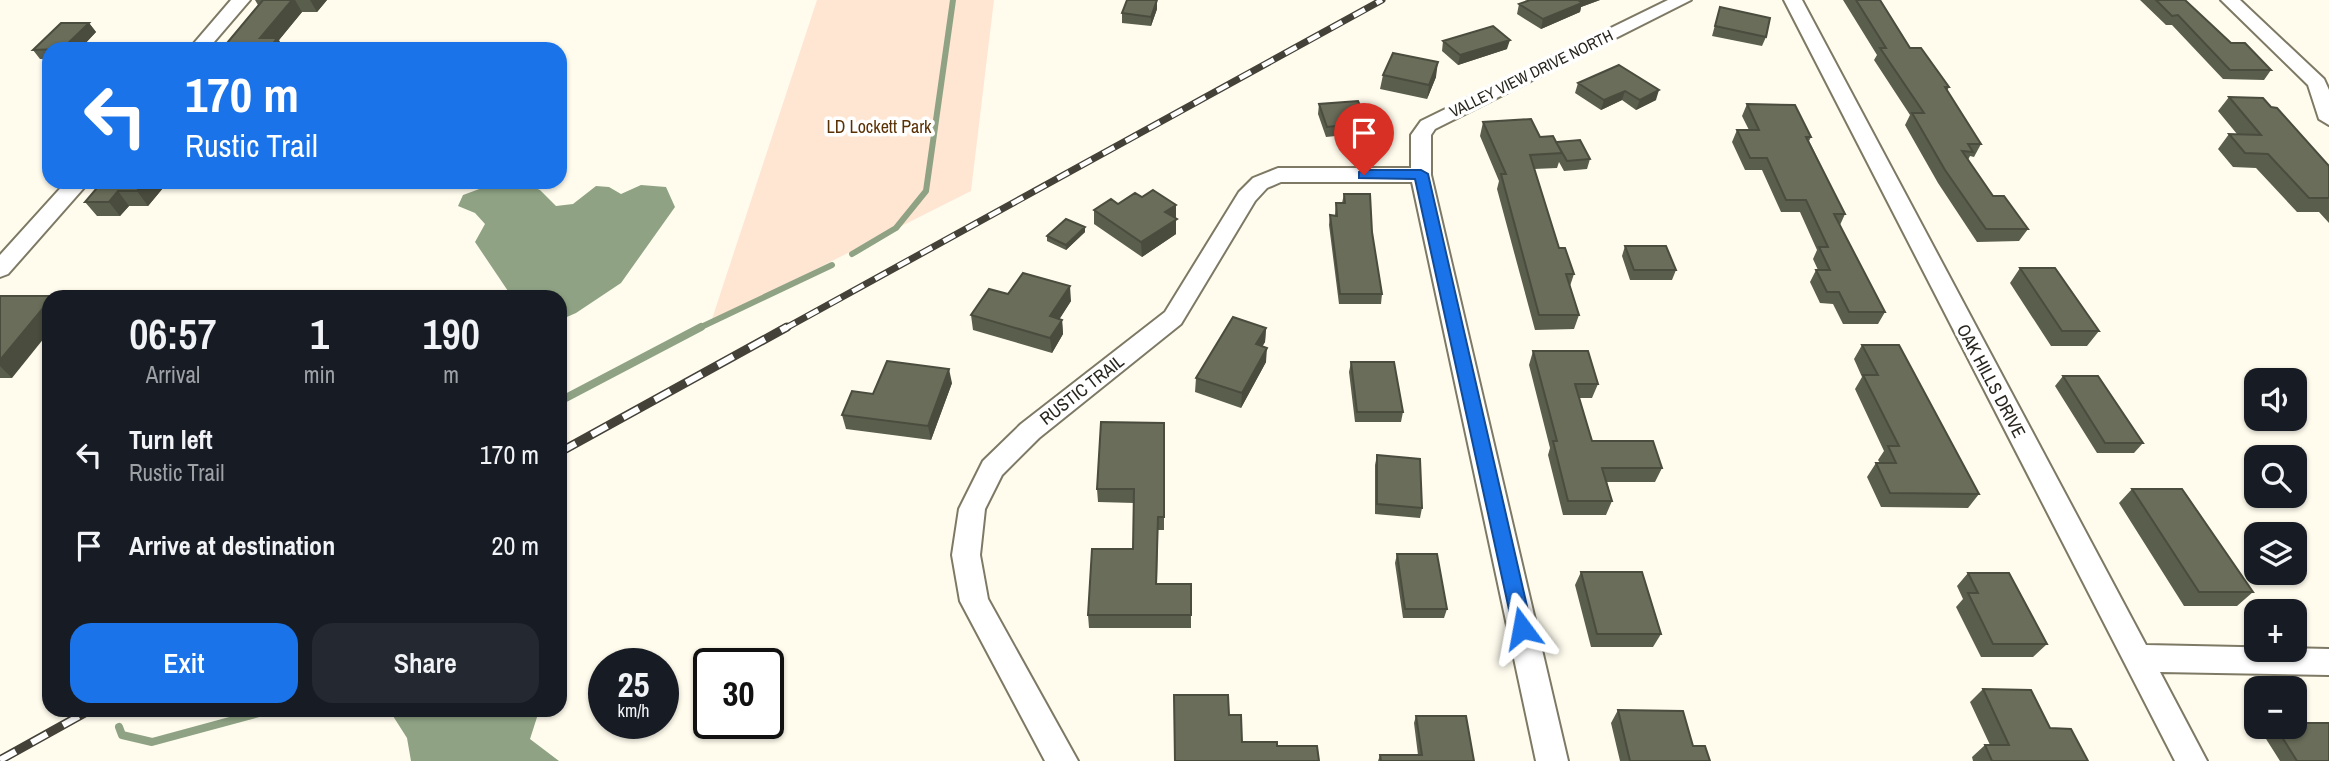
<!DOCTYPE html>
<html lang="en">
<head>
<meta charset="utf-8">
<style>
	:root { --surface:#171b24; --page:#242831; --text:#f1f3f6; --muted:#9ea1a6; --accent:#1a73e8 }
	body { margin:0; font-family:"Archivo Narrow",sans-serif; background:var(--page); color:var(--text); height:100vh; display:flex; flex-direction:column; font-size:26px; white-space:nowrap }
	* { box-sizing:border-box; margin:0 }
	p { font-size:23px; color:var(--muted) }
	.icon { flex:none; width:38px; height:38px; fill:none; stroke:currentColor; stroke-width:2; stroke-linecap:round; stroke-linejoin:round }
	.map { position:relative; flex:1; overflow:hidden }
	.panel { position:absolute; left:42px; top:290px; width:525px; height:427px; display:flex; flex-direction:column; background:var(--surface); border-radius:21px; box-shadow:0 2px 5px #0004 }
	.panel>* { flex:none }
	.banner { position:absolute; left:42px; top:42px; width:525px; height:147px; border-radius:21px; box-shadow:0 2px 5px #0004; background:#1a73e8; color:#fff; overflow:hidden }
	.tools { position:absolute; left:2244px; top:368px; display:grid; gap:14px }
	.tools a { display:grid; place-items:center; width:63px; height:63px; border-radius:14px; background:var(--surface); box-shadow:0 2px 5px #0004; font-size:35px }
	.speed { position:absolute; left:588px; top:648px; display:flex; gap:14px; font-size:35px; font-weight:700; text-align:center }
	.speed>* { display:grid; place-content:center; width:91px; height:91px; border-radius:50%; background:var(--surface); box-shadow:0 2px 5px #0004; line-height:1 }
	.speed small { font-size:18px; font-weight:400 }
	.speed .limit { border:4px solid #111; border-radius:10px; background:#fff; color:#111 }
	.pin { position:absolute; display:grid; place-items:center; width:60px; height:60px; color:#fff; margin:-72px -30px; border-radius:50% 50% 50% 0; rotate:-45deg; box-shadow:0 0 7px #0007 }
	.pin .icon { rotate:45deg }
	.me { position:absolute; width:77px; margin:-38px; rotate:347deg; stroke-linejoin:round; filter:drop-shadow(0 0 5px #0008) }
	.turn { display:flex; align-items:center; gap:24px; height:147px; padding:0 28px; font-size:32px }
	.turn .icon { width:91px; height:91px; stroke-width:2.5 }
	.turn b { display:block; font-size:49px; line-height:60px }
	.eta { display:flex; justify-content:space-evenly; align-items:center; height:119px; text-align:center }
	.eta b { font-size:42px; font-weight:600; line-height:49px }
	.button { display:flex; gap:14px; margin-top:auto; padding:14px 28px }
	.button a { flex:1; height:80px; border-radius:21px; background:var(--accent); color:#fff; font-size:28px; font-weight:600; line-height:80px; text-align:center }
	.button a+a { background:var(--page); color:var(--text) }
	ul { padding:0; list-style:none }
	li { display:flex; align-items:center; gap:21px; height:91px; padding:0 28px }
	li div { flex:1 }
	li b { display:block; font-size:26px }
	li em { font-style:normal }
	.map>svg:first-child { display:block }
	.green { fill:#ffe6d3 }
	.water { fill:#8fa384 }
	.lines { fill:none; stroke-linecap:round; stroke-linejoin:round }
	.stream-far1 { stroke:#8fa384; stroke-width:6 }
	.stream { stroke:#8fa384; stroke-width:8 }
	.minor-casing { stroke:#7d7965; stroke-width:4 }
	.minor { fill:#fff; fill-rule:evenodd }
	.rail-far1-casing { stroke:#434138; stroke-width:7 }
	.rail-casing { stroke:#434138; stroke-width:9 }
	.rail-far1 { stroke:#fff; stroke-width:4.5; stroke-dasharray:13; stroke-linecap:butt }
	.rail { stroke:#fff; stroke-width:6; stroke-dasharray:18; stroke-linecap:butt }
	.wall { fill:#5a5e4d }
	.shaded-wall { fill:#4a4c3e }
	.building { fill:#696d59; stroke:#4a4c3e; stroke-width:2 }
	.route { fill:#1a73e8; stroke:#114b97; stroke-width:2 }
	.labels { text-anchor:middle; stroke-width:7; stroke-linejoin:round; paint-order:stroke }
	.far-street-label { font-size:16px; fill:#28261e; stroke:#fff }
	.park-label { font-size:18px; fill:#5a3104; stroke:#fff }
	.street-label { font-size:18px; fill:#28261e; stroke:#fff }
</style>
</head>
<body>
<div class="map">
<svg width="2329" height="761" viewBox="0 0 2329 761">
	<rect width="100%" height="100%" fill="#fffcee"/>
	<path class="green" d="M817 0H994L971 191 711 322Z"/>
	<path class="water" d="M523 183 540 190 556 206 573 204 596 186 609 187 621 194 641 185 666 187 675 207 621 283 576 313 560 320V298L512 297 475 242 485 224 475 213 458 206 463 195 482 188Z
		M374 711H539L530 739 559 761H411L407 738 393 716Z"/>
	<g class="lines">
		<path class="stream-far1" d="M852 254 896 228 926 191 953 0
			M697 329 832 265"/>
		<path class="stream" d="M560 401 701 327
			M119 727 122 735 152 742 270 710"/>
		<defs>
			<path id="minor" d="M231 0H250L208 49H189Z
				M1668 0H1691L1435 129 1431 135V175L1568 761H1536L1412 182H1281L1267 188 1255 201 1181 324 1039 438 1002 475 985 509 980 555 988 599 1078 761H1045L960 601 952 555 959 509 983 461 1021 424 1165 312 1239 192 1253 178 1278 168H1411V135L1421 121Z
				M1784 0H1802L2146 645 2329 649V675L2160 672 2207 761H2175Z
				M2221 0H2240L2324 79 2329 90V125L2319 119 2308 85Z
				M66 182H89L8 274 0 277V255Z"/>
		</defs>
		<use href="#minor" class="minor-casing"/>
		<use href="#minor" class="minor"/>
		<defs>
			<path id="rail-far1" d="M784 329 1382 0"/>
			<path id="rail" d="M560 452 787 327
				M0 760 90 710"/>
		</defs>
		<use href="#rail-far1" class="rail-far1-casing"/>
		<use href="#rail" class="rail-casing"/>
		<use href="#rail-far1" class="rail-far1"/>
		<use href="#rail" class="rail"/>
	</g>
	<path class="wall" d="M255 0H327L317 12H302L279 40 222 49 258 5Z
		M1530 0H1600L1581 7 1580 12 1541 29 1517 14 1519 4Z
		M1843 0H1880L1910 48 1949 87 1947 91 1981 144 1974 157 1970 156 1968 160 1993 196 2028 229 2019 241 1977 242 1938 183 1905 125 1910 115 1874 60 1877 55Z
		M2140 0H2185L2231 43 2271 70 2264 80 2223 79 2172 25H2166Z
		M1720 7 1766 37 1762 46 1712 36Z
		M1157 9 1151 26 1122 23V13Z
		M89 23 96 32 80 49H49V59H40L33 50Z
		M1443 41 1507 49 1458 65 1442 51Z
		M1619 65 1656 100 1636 110 1622 100 1601 110 1575 93 1578 83Z
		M1383 75 1436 77 1427 99 1380 89Z
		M2229 97 2271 107 2329 166V223L2319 212H2297L2256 168 2233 167 2218 149 2229 134H2237L2218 111Z
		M1319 104 1367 123 1366 133 1326 137 1318 114Z
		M1747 104 1811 137 1809 141 1845 214 1840 225 1885 312 1878 324H1843L1833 304 1820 303 1810 282 1816 270H1818L1813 259 1817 250 1800 212H1781L1762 170H1745L1732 142 1737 130H1749L1742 116Z
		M1483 122 1556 142 1590 159 1587 169 1564 171 1559 162 1557 168 1534 169 1559 248 1574 274 1570 286 1579 315 1574 329 1535 330 1497 189 1499 181 1480 136Z
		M102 182H168L148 206H129L120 216H97L85 202Z
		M1344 194 1372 232 1382 294 1381 304H1339L1329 225 1330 215H1335L1336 203H1342Z
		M1142 197 1176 205V234L1142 257 1094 224V210Z
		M1085 227V232L1066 250 1047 241V236Z
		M1625 246 1676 270 1672 280H1630L1622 256Z
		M2020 268 2099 331 2087 346H2051L2010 283Z
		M1008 294 1071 301 1059 319 1062 320 1063 334 1052 353 973 330 971 315Z
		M0 296 12 378H0Z
		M1266 328 1265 342 1262 346 1266 362 1241 408 1195 392 1196 378Z
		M1862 345 1979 494 1968 508 1881 507 1867 477 1876 463H1880L1878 460 1884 451 1855 389 1862 377 1854 359Z
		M1533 351 1598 384 1592 398H1579L1592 441 1662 468 1655 482H1607L1612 501 1606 515H1563L1548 455 1550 448 1529 365Z
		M1351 362 1403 412 1401 422H1355L1349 372Z
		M2063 376 2143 443 2134 453H2097L2055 386Z
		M952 383 931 440 846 429 842 415 873 394Z
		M1164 423V530H1158L1157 584H1191V628H1089L1088 615 1133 549 1134 503 1098 502 1097 489Z
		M1377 455 1422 508 1420 518 1375 514V465Z
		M2132 489 2253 592 2237 606H2184L2119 503Z
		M1397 554 1447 609 1444 618H1403L1395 563Z
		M1581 572 1661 634 1653 647H1591L1575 585Z
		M1968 573 2047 644 2033 657H1981L1956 607 1963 599 1957 586Z
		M1983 689 2050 728 2088 761H1973L1972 757 1985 745H1990L1970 702Z
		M1618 710 1693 746 1710 761H1620L1611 723Z
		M1416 716 1474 761H1378L1380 755H1418L1414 723Z
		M2269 726H2294L2329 761H2280L2261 731Z"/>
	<path class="shaded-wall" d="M292 0H295L302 12 279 40 284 49H267L260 38Z
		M310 0H327L317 12Z
		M1157 0V9L1151 26V17Z
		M1577 0H1600L1581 7 1580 12 1541 29 1543 19Z
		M89 23 96 32 80 49H62Z
		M1510 40 1507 49 1458 65 1460 55Z
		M1438 62 1436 77 1427 99 1429 85Z
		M1659 90 1656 100 1636 110 1640 100Z
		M1625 91 1622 100 1601 110 1604 100Z
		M145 182H168L148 206 137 191Z
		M118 191 129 206 120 216 109 202Z
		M1176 205V234L1142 257 1141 242 1165 212Z
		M1085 227V232L1066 250V245Z
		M1070 286 1071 301 1052 331 1050 316Z
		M49 301V332L12 378 0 366V360Z
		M1062 320 1063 334 1052 353 1050 338Z
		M1266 328 1265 342 1255 359 1256 344Z
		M1267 348 1266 362 1241 408 1242 393Z
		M949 369 952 383 931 440 928 426Z"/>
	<path class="building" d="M263 0H292L260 38H277L269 49H222Z
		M1127 0H1157L1151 17 1122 13Z
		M1530 0H1578L1582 3 1543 19 1519 4Z
		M1856 0H1880L1910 48H1921L1949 87H1945L1981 144H1968L1973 152 1962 151 1993 196H2004L2028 229H1986L1945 170 1912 113H1924L1880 48H1886Z
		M2156 0H2185L2231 43H2245L2271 70H2230L2178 15 2172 16Z
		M1720 7 1770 18 1766 37 1715 26Z
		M61 23H89L62 49 33 50Z
		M1493 26 1510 40 1460 55 1443 41Z
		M1393 53 1438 62 1429 85 1383 75Z
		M1619 65 1659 90 1640 100 1625 91 1604 100 1578 83Z
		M2229 97 2263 98 2271 107 2277 108 2329 166V198H2309L2268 154 2245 153 2229 134 2261 135Z
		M1358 101 1367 123 1327 127 1319 104Z
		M1747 104 1795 105 1811 137H1806L1845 214H1834L1885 312H1849L1839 292H1827L1816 270H1830L1819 247H1828L1806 200H1786L1767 158H1750L1737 130H1759Z
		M1531 119 1540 137 1553 136 1562 153 1530 155 1559 248H1565L1574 274H1566L1579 315H1539L1501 174H1506L1483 122Z
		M1580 140 1590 159 1567 161 1556 142Z
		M102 182H145L137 191H118L109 202H85Z
		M1153 190 1176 205 1165 212 1177 219 1141 242 1094 210 1111 199 1118 204 1135 193 1142 197Z
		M1344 194H1370L1372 232 1382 294H1340L1330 215 1337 216 1336 203H1345Z
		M1066 219 1085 227 1066 245 1047 236Z
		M1625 246H1666L1676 270H1634Z
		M2020 268H2055L2099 331H2062Z
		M1023 273 1070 286 1050 316 1062 320 1050 338 971 315 989 289 1008 294Z
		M0 296H54L52 298H49V301L0 360Z
		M1233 317 1266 328 1256 344 1267 348 1242 393 1196 378Z
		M1862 345H1899L1979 494 1890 493 1876 463H1896L1888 446H1899L1863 375H1878Z
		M1533 351H1588L1598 384H1575L1592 441H1653L1662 468H1602L1612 501H1568L1553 441H1557Z
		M887 361 949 369 928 426 842 415 852 391 873 394Z
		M1351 362H1394L1403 412H1357Z
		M2063 376H2098L2143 443H2105Z
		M1101 422 1164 423V517H1158L1156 584H1191V615H1088L1092 549H1133L1134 489H1097Z
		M1377 455 1420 459 1422 508 1377 504Z
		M2132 489H2182L2253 592H2199Z
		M1397 554H1437L1447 609H1405Z
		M1581 572H1642L1661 634H1597Z
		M1968 573H2009L2047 644H1993L1968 593H1978Z
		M1983 689 2031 690 2050 728 2071 729 2088 761H1992L1985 745H2009Z
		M1174 695H1228L1229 715H1241L1242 742H1277V746H1317L1319 761H1175Z
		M1618 710 1683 711 1693 746H1705L1710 761H1630Z
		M1416 716H1466L1474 761H1381L1380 755H1422Z
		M2294 723H2329V761H2297L2275 726H2294Z"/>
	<path class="route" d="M1364 170H1421L1428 174 1532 628 1529 634H1516L1513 628 1415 179 1359 178V172Z"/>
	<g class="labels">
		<g class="far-street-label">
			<text transform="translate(1531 73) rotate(-26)" y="6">VALLEY VIEW DRIVE NORTH</text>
		</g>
		<g class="park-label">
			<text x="879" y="133">LD Lockett Park</text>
		</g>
		<g class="street-label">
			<text transform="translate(1991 381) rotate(62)" y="6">OAK HILLS DRIVE</text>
			<text transform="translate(1082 390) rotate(-38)" y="6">RUSTIC TRAIL</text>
		</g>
	</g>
</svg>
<div class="tools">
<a><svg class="icon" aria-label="sound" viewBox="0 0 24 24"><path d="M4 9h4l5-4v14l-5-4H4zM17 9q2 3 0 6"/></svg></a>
<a><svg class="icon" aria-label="search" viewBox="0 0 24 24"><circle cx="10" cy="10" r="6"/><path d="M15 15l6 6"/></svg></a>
<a><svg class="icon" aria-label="layers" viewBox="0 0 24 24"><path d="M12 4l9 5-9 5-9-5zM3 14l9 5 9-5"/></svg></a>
<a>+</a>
<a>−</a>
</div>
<div class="speed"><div>25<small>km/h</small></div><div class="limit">30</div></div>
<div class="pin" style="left:1364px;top:175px;background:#d93025"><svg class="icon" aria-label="arrive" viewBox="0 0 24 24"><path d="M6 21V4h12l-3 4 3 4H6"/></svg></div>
<svg class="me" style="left:1522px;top:628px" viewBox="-20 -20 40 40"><path d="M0-17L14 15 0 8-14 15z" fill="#1a73e8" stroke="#fff" stroke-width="4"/></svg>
<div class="banner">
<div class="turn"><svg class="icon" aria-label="left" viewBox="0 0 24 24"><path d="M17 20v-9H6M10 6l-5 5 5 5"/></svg><div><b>170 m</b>Rustic Trail</div></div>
</div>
<section class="panel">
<div class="eta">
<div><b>06:57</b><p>Arrival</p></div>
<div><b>1</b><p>min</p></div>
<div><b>190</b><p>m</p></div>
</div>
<ul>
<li><svg class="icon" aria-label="left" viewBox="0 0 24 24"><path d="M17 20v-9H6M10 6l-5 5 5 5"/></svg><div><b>Turn left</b><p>Rustic Trail</p></div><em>170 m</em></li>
<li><svg class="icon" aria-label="arrive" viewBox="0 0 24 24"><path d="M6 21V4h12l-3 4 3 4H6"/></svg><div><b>Arrive at destination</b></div><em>20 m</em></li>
</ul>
<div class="button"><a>Exit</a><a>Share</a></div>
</section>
</div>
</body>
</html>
